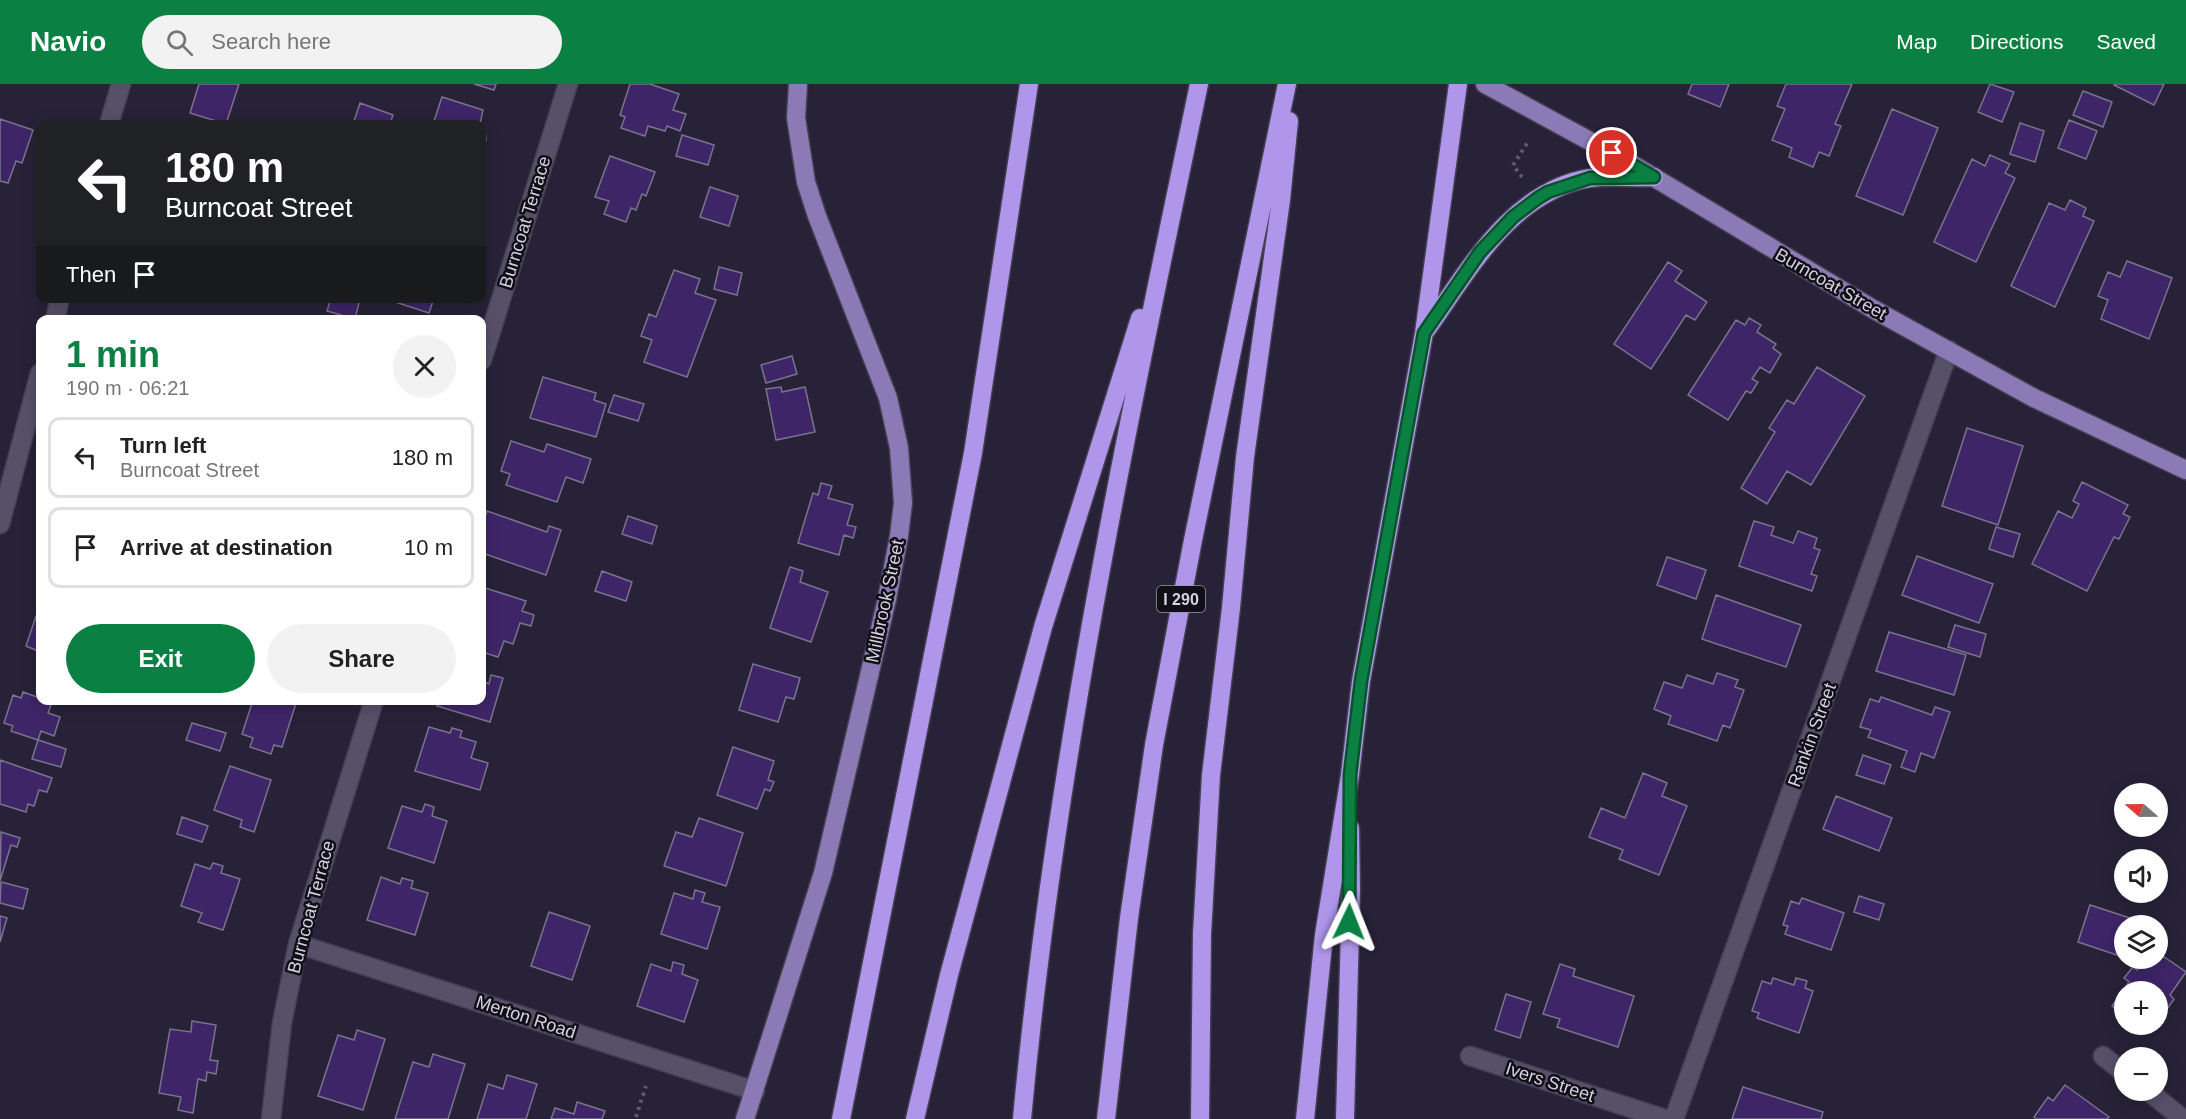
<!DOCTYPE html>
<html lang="en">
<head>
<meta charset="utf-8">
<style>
	:root { --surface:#fff; --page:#f2f2f2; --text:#222; --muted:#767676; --line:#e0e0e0; --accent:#0b8043 }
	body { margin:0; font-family:Arial,sans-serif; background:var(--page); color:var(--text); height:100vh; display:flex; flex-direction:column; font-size:22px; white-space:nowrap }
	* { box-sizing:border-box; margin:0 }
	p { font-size:20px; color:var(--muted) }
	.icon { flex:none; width:33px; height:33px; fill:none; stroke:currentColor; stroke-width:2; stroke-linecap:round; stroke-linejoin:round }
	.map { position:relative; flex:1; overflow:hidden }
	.sheet { position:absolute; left:36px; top:231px; width:450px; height:390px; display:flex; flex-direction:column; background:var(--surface); border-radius:12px; box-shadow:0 3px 15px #0003 }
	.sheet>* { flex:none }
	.banner { position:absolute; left:36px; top:36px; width:450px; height:183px; border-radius:12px; box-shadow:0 3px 15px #0003; background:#202124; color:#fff; overflow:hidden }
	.needle { width:39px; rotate:290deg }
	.tools { position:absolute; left:2114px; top:699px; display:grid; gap:12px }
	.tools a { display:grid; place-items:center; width:54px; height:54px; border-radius:50%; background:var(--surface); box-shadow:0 3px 15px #0003; font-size:30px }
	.pin { position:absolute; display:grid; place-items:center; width:51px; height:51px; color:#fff; margin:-26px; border:3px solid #fff; border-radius:50%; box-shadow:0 2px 6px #0007 }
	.me { position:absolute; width:66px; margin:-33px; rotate:2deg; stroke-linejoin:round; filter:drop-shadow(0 0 4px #0008) }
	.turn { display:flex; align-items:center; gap:21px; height:126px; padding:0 30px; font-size:27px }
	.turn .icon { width:78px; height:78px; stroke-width:2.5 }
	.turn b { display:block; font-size:42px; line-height:51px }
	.then { display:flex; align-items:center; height:57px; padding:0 30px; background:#0003; gap:12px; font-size:22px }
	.round { display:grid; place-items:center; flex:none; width:63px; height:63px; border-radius:32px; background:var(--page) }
	.head { display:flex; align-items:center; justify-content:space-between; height:102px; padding:0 30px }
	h1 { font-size:36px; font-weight:800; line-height:45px; color:var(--accent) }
	.action { display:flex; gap:12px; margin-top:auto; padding:12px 30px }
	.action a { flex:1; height:69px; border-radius:36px; background:var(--accent); color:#fff; font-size:24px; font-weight:800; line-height:69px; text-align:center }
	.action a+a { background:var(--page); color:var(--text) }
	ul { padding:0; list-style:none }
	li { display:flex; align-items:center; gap:18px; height:81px; margin:0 12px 9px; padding:0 18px; border:3px solid var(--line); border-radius:12px }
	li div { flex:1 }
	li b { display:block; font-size:22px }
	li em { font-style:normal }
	header { display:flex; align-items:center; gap:36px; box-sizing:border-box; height:84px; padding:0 30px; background:var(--accent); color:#fff }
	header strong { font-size:28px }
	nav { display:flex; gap:33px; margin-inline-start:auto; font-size:21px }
	.search { width:420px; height:54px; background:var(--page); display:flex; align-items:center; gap:15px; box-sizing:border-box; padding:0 21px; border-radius:33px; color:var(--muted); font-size:22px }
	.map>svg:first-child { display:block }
	.building { fill:#3e2568; stroke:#79738d; stroke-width:1.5 }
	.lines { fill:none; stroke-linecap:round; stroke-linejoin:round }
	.minor-casing { stroke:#443f51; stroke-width:21 }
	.major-casing { stroke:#443f51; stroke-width:21 }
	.highway-casing { stroke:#443f51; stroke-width:21 }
	.path { stroke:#615b6f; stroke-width:4; stroke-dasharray:3 4.5; stroke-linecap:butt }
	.minor { stroke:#575069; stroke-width:18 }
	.major { stroke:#8c7ab7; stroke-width:18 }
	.highway { stroke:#af96eb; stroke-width:18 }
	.route-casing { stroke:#07532c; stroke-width:15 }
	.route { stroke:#0b8043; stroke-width:10 }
	.labels { text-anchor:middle; stroke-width:5; stroke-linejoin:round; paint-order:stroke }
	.shield { fill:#100e17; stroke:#9b97a4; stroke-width:1.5 }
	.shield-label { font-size:16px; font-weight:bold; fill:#d6d2e1 }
	.street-label { font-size:18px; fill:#d6d2e1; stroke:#100e17 }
</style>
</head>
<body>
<header>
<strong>Navio</strong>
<div class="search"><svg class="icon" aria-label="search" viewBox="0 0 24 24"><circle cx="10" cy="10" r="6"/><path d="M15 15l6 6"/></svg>Search here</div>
<nav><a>Map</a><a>Directions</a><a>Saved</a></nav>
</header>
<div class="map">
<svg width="2186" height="1035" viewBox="0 0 2186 1035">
	<rect width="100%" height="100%" fill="#282238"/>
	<path class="building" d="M199 0H239L226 40 190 29Z
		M474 0H496L494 6Z
		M630 0H650L679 10 673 26 686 30 680 47 667 42 665 47 648 42 645 52 621 44 625 33 620 31Z
		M1692 0H1729L1720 23 1688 10Z
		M1786 0H1852L1835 40 1841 42 1829 72 1819 68 1813 83 1789 73 1792 64 1772 56 1785 25 1777 22Z
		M1990 0 2014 8 2002 38 1978 28Z
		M2114 0H2164L2154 21 2114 1Z
		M2083 7 2112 18 2103 43 2073 31Z
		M442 13 483 26 480 40H433Z
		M360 19 393 31 390 40H353Z
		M1892 25 1938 44 1903 131 1856 112Z
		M0 35 33 46 22 79 16 77 8 99 0 97Z
		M2069 36 2097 47 2086 75 2058 64Z
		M2020 39 2044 47 2035 78 2010 70Z
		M482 43 485 46 486 56 482 64Z
		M682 51 714 61 708 81 676 72Z
		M1990 71 2010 80 2005 89 2015 94 1976 178 1934 158 1972 75 1985 82Z
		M610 72 655 88 646 112 642 110 636 126 631 124 626 138 604 130 609 117 595 113Z
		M710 103 738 112 729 142 700 133Z
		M2070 116 2086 124 2083 132 2094 137 2055 223 2011 202 2049 119 2065 126Z
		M2127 177 2172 194 2149 255 2101 235 2108 216 2098 212 2108 188 2120 193Z
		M1668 178 1682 187 1675 197 1707 218 1695 236 1686 231 1651 285 1614 260Z
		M719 183 742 189 737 211 714 205Z
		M674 186 700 195 695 209 716 216 687 293 644 278 652 256 641 252 649 230 656 233Z
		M331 214 360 215 355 235 327 227Z
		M383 214H434L429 229Z
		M1749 234 1761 241 1757 248 1776 260 1773 264 1781 270 1770 289 1760 283 1752 295 1758 298 1751 309 1746 307 1728 336 1688 311 1736 236 1745 241Z
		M792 272 797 290 766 299 761 281Z
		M1817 283 1865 312 1811 401 1787 387 1767 420 1741 404 1775 348 1769 344 1787 316 1794 320Z
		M543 293 596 309 594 316 606 320 596 353 530 334Z
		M781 303 782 308 805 303 815 348 776 356 766 305Z
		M614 311 644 320 638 337 608 328Z
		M1967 344 2023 362 1998 441 1942 422Z
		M511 357 544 368 547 360 591 375 583 399 566 393 557 418 506 401 510 390 501 387Z
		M2082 398 2128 421 2123 430 2130 433 2119 455 2114 453 2087 507 2032 480 2058 427 2072 434 2079 420 2073 417Z
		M821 399 832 402 828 414 853 421 847 441 856 443 853 454 844 451 839 471 798 459 813 409 818 411Z
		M487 427 547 448 549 442 561 446 546 491 482 469V442Z
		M628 432 657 442 652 460 622 450Z
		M1754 437 1774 443 1771 451 1793 459 1798 447 1817 454 1814 464 1820 466 1811 490 1817 492 1812 507 1739 482Z
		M1996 443 2020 450 2013 473 1989 465Z
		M1917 472 1993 500 1979 539 1902 511Z
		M1667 473 1706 486 1696 515 1657 501Z
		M790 483 803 487 800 498 828 508 811 558 770 544Z
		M602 487 632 498 626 517 595 507Z
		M482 503 526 517 522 527 534 531 531 542 520 539 513 560 504 557 498 573 482 568Z
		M1716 511 1801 541 1786 583 1702 555Z
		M36 532 40 534V574L37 573 38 567 26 562Z
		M1955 541 1986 550 1980 573 1948 563Z
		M1889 548 1966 571 1954 611 1876 587Z
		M753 580 800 594 794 615 786 613 778 638 739 626Z
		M1717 589 1738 596 1735 603 1744 606 1730 644 1723 641 1717 657 1668 640 1671 632 1654 625 1664 598 1682 604 1687 591 1713 600Z
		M491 591 503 594 490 638 437 622 439 616H482V597L489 600Z
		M23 608 40 614V616L52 618 48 629 60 633 54 652 41 647 38 656 11 647 13 642 4 639 13 611 21 614Z
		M1881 613 1932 631 1935 623 1950 628 1934 674 1921 669 1915 688 1901 683 1907 667 1868 653 1871 646 1860 643 1870 615 1879 618Z
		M253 616H297L282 663 274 661 271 670 250 663 253 654 242 650Z
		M192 639 226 649 220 667 186 656Z
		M429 643 450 649 452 644 462 647 460 653 476 658 471 674 488 679 480 706 415 687Z
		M38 656 66 665 61 683 32 675Z
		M733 663 774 677 768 696 774 698 770 707 765 705 757 725 717 711Z
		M1863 671 1891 681 1884 700 1856 691Z
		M0 676 52 694 47 708 39 706 34 722 28 720 26 728 0 720Z
		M230 682 271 696 254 748 240 743 242 736 214 726Z
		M1643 689 1667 699 1662 712 1687 722 1659 791 1619 775 1623 766 1589 753 1601 724 1625 734Z
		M1836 712 1892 734 1879 767 1823 745Z
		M425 720 434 723 432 732 447 737 434 779 388 764 402 722 422 728Z
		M182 733 208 742 202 758 177 750Z
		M699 734 743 749 726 802 664 782 676 748 692 753Z
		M1 748 20 754 17 763 11 761 0 797Z
		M213 779 223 782 221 789 240 795 223 846 198 838 202 829 181 822 195 780 210 785Z
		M381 793 400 800 402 794 413 797 411 804 428 809 415 851 367 836Z
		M1 798 28 805 23 825 0 819Z
		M695 806 705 809 702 818 720 823 707 865 661 850 674 809 693 815Z
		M1859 812 1884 820 1879 836 1854 828Z
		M1802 814 1844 829 1831 866 1785 850 1788 842 1783 841 1791 817 1799 820Z
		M2090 821 2130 834 2127 842H2124V851L2117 871 2078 858Z
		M549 828 590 842 572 896 531 882Z
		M0 832 7 834 0 858Z
		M2157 868 2186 888 2170 911 2174 915 2161 934 2157 931V908H2124V931L2112 922 2129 898 2124 894 2133 883 2137 886 2145 874H2157Z
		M673 878 684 881 682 890 698 896 684 938 637 922 651 880 671 887Z
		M1560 880 1575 885 1573 892 1634 912 1618 963 1557 943 1560 935 1543 930Z
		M1773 894 1794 901 1796 894 1807 897 1805 904 1813 907 1799 949 1757 934 1759 929 1752 927 1762 897 1771 900Z
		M1506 910 1531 918 1520 954 1495 946Z
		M192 937 216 941 210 976 218 977 216 990 207 988 206 997 198 995 193 1029 178 1026 181 1013 159 1009 170 945 191 948Z
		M357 946 385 955 363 1026 318 1012 338 951 354 956Z
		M433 970 465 980 448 1035H395L413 978 429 983Z
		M507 991 537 1000 526 1035H477L488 1000 503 1005Z
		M2065 1001 2109 1033 2107 1035H2037L2034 1033 2048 1013 2053 1017Z
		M1743 1003 1823 1028 1821 1035H1732Z
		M577 1018 605 1027 602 1035H551L555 1024 574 1030Z"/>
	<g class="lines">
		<defs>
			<path id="minor" d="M109 40 121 0
				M55 236 60 214
				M482 276 568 0
				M0 440 40 289
				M298 860 755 1007
				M1470 972 1665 1035
				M2103 972 2124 989
				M2147 1006 2183 1035
				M271 1035 282 939 298 860 374 616
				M1674 1035 1949 266"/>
			<path id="major" d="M1485 0 1630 79 1873 225 2034 314 2186 386
				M745 1035 823 789 887 515 899 452 903 419 899 364 888 314 817 132 806 98 796 34 798 0"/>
			<path id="highway" d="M1427 245C1469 186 1511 107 1590 94 1610 91 1633 94 1654 93
				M841 1035 973 369 1029 0
				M915 1035 949 891 1043 543 1140 234
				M1022 1035C1054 686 1127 343 1199 0
				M1106 1035 1129 834 1154 661 1193 456 1287 0
				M1200 1035 1202 850 1211 691 1231 524 1245 373 1281 116 1289 37
				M1305 1035 1324 851 1350 691 1361 597 1424 249 1458 0
				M1345 1035 1351 806 1350 744"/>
		</defs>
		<use href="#minor" class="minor-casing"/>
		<use href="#major" class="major-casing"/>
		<use href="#highway" class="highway-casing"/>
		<path class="path" d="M1522 93 1513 81 1528 58
			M636 1033 646 1002"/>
		<use href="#minor" class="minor"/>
		<use href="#major" class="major"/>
		<use href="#highway" class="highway"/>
	</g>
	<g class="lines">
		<defs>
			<path id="route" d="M1349 838 1350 691 1361 597 1424 249 1480 168 1513 133 1538 114 1548 108 1590 94 1654 93 1612 69"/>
		</defs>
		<use href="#route" class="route-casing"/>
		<use href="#route" class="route"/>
	</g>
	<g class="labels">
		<rect class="shield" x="1157" y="502" width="48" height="26" rx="4.5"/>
		<g class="shield-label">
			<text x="1181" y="521">I 290</text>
		</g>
		<g class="street-label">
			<text transform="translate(525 138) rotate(-73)" y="6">Burncoat Terrace</text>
			<text transform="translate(1831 200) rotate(30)" y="6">Burncoat Street</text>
			<text transform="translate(885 517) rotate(-78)" y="6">Millbrook Street</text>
			<text transform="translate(1812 651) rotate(-70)" y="6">Rankin Street</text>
			<text transform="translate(311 823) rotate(-75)" y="6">Burncoat Terrace</text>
			<text transform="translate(526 933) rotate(18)" y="6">Merton Road</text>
			<text transform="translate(1550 998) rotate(18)" y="6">Ivers Street</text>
		</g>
	</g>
</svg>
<div class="tools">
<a><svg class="needle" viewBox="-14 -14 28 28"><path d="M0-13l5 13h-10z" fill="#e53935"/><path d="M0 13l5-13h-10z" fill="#767676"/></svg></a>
<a><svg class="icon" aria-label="sound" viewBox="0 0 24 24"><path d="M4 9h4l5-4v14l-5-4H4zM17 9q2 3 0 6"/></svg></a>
<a><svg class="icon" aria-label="layers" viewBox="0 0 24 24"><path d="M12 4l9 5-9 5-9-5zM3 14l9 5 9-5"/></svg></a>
<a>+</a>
<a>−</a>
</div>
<div class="pin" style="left:1612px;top:69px;background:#d93025"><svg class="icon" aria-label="arrive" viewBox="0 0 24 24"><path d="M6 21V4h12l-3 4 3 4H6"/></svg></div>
<svg class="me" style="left:1349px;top:838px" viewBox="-20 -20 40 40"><path d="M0-17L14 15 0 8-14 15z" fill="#0b8043" stroke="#fff" stroke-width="4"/></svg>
<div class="banner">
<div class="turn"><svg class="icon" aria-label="left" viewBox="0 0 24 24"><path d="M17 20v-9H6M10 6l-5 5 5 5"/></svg><div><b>180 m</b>Burncoat Street</div></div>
<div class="then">Then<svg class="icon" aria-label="arrive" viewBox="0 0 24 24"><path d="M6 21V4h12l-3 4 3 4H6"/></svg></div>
</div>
<section class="sheet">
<div class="head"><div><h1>1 min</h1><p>190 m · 06:21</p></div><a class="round"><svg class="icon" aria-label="close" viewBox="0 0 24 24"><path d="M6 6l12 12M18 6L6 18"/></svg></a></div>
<ul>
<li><svg class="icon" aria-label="left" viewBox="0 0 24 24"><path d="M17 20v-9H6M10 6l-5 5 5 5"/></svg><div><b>Turn left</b><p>Burncoat Street</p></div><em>180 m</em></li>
<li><svg class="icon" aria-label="arrive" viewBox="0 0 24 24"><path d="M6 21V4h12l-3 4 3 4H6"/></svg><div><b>Arrive at destination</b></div><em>10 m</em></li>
</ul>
<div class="action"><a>Exit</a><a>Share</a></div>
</section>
</div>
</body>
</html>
